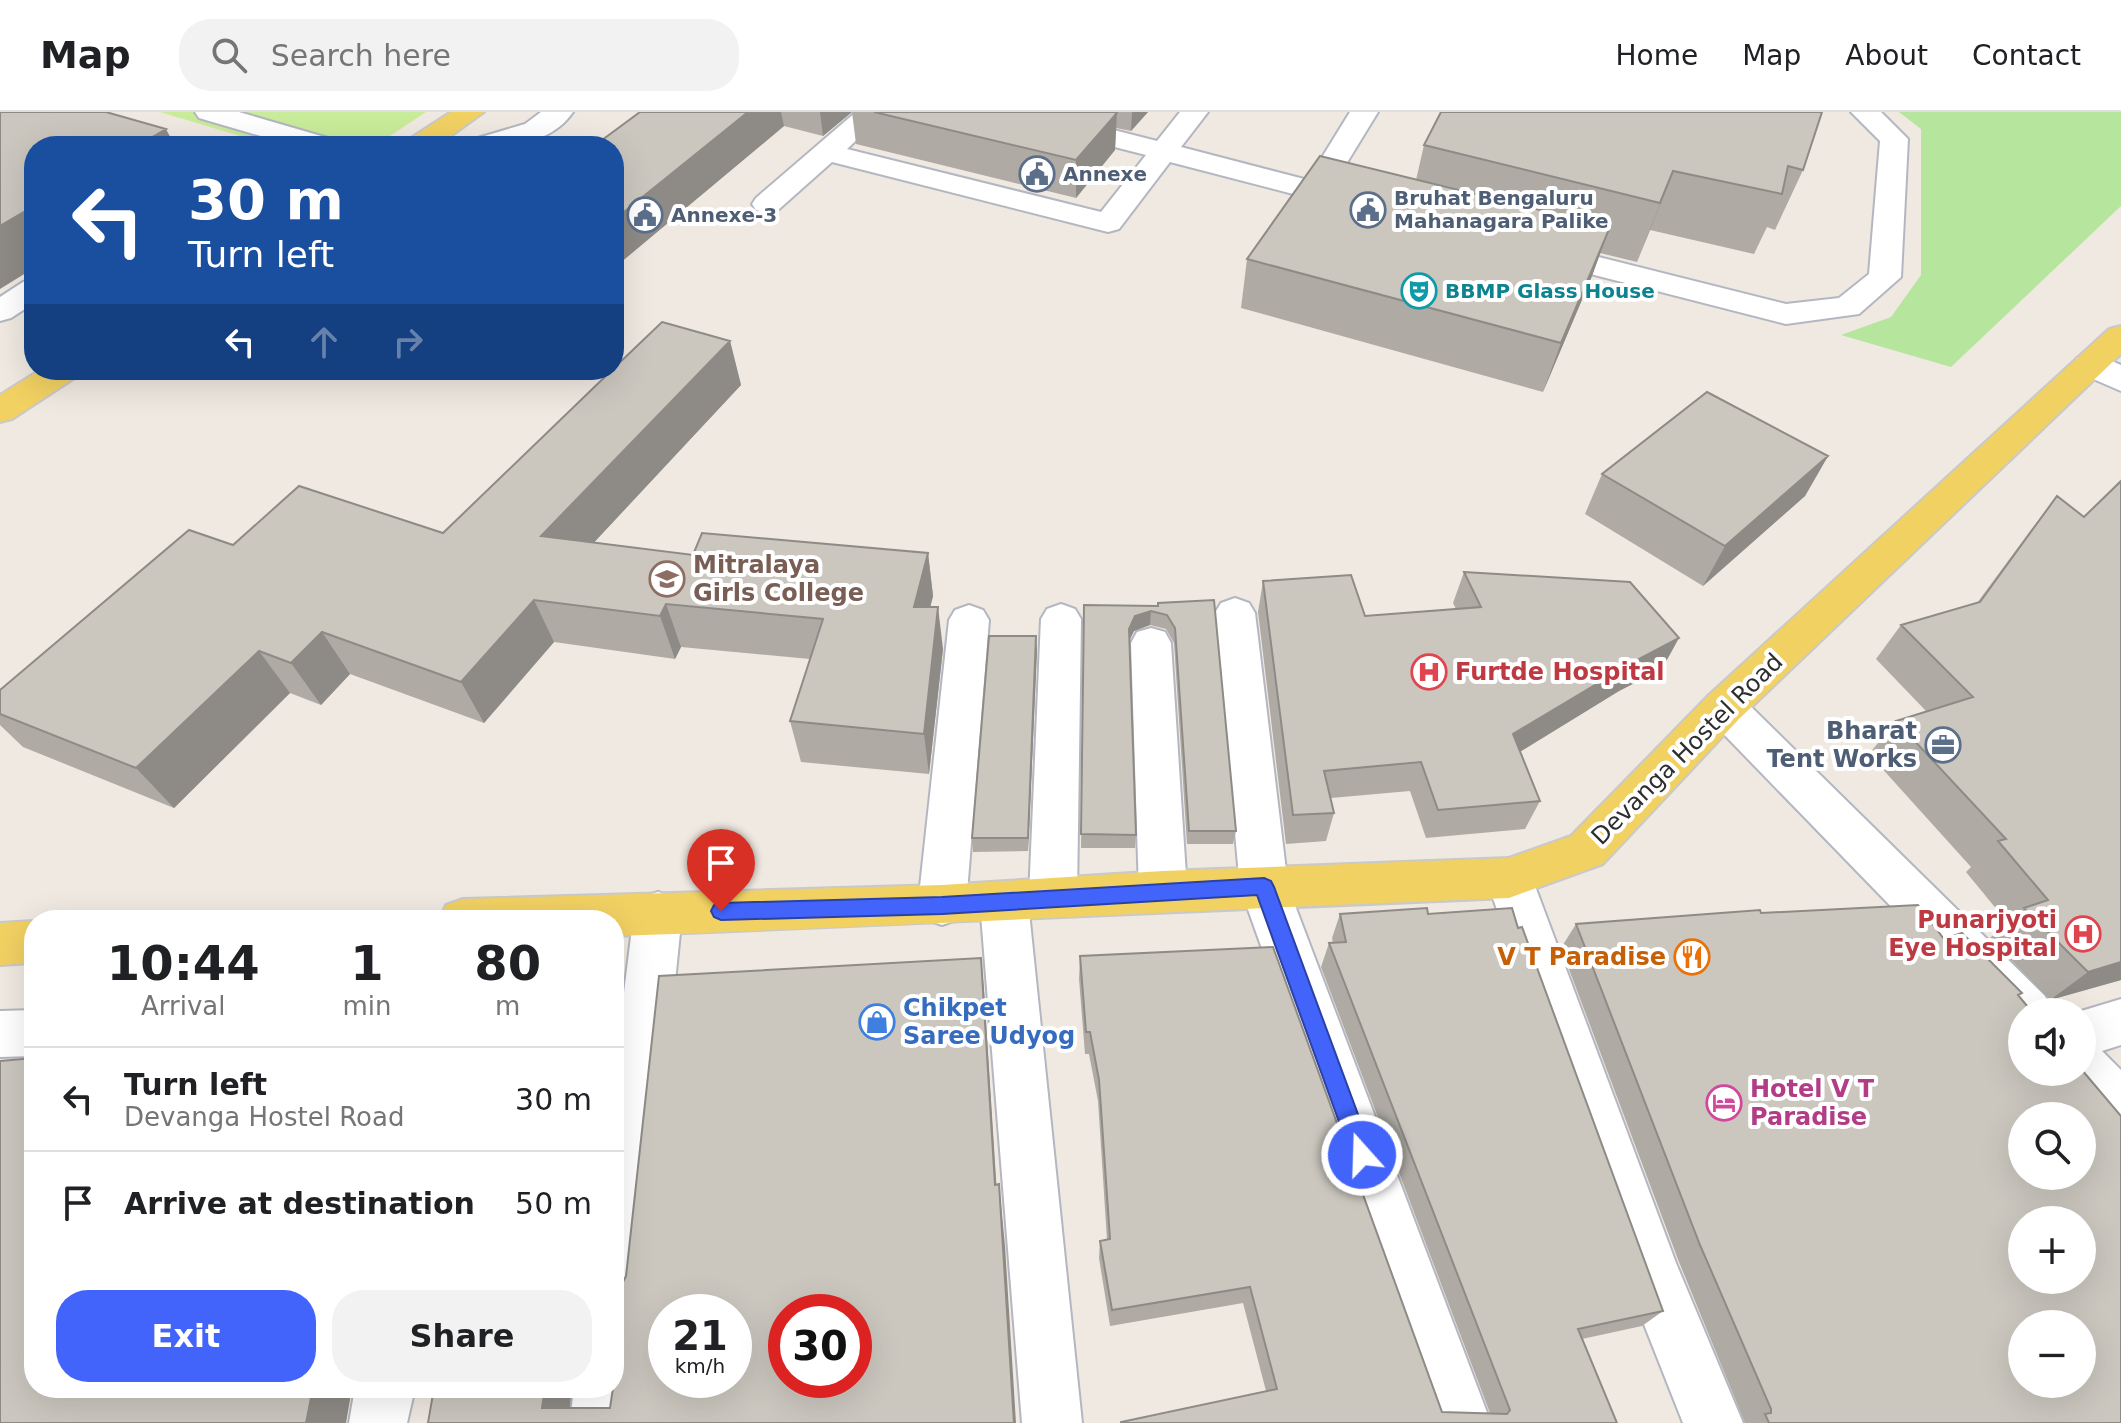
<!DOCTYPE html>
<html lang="en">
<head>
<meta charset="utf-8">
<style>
	:root { --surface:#fff; --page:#f2f2f2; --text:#202124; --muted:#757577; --line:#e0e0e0; --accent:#4264fb }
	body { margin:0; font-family:"DejaVu Sans",sans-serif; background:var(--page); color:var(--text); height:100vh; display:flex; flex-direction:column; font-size:30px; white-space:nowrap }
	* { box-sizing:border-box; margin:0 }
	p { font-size:26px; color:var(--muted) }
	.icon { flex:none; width:44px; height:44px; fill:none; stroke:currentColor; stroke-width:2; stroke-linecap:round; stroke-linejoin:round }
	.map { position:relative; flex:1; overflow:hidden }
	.sheet { position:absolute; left:24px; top:798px; width:600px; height:488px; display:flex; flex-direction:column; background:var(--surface); border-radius:32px; box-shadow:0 8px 32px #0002 }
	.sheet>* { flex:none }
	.hud { position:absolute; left:24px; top:24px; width:600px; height:244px; border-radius:32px; box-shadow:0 8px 32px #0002; background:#1a4fa0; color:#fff; overflow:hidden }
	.buttons { position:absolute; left:2008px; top:886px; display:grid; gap:16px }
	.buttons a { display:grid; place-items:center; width:88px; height:88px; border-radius:50%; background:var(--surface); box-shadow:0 8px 32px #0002; font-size:40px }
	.speed { position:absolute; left:648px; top:1182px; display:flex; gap:16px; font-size:40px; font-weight:700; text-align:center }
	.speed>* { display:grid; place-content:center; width:104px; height:104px; border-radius:50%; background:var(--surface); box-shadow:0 8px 32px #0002; line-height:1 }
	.speed small { font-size:20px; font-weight:400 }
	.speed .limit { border:12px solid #d22; background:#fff; color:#111 }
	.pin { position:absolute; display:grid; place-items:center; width:68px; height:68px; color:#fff; margin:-82px -34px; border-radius:50% 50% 50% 0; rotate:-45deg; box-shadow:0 0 8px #0007 }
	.pin .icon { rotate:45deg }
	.me { position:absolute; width:88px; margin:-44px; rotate:340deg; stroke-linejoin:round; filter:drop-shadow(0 0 6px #0008) }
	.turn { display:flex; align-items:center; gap:28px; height:168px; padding:0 32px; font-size:36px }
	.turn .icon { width:104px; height:104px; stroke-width:2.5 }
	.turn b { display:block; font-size:56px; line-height:68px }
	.lanes { display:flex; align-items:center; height:76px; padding:0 32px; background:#0003; justify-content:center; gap:40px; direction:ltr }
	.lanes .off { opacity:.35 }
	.eta { display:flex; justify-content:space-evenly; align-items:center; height:136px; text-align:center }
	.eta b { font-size:48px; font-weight:800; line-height:56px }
	.cta { display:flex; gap:16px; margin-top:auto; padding:16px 32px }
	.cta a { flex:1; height:92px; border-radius:32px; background:var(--accent); color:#fff; font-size:32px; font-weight:800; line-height:92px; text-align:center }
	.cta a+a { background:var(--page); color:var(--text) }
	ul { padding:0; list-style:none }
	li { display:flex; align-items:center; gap:24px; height:104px; padding:0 32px; border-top:2px solid var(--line) }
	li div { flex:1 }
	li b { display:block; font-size:30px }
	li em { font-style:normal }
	header { display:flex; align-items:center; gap:48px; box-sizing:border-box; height:112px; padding:0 40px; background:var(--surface); border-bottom:2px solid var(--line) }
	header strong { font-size:38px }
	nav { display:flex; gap:44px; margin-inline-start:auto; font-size:28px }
	.search { width:560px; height:72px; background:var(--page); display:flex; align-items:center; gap:20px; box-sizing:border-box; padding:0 28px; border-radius:32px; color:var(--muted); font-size:30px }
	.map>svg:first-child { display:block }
	.green { fill:#b6e59e }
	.pitch { fill:#c9ec9a }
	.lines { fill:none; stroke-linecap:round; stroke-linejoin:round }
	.minor-casing { stroke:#b4b7c1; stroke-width:4 }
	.major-casing { stroke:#c9c9c9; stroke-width:4 }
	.minor { fill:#fff; fill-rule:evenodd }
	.major { fill:#f2d163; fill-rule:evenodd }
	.wall { fill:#afaba4 }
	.shaded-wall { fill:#8e8b86 }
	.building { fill:#cbc7bf; stroke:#8e8b86; stroke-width:2; fill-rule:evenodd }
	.route { fill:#4264fb; stroke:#2b41a3; stroke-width:2 }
	.labels { text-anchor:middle; stroke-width:8; stroke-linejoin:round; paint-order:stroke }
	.far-service-label { font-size:20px; font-weight:bold; fill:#4e5e75; stroke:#fff; text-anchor:start }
	.far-culture-label { font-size:20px; font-weight:bold; fill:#0d838f; stroke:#fff; text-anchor:start }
	.education-label { font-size:24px; font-weight:bold; fill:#785e54; stroke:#fff; text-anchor:start }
	.health-label { font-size:24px; font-weight:bold; fill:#be3a42; stroke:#fff; text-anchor:start }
	.service-label { font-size:24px; font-weight:bold; fill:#4e5e75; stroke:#fff; text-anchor:end }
	.street-label { font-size:24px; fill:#2e2e2e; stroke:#fff }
	.food-label { font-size:24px; font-weight:bold; fill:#c56008; stroke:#fff; text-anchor:end }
	.shop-label { font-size:24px; font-weight:bold; fill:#366cbe; stroke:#fff; text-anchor:start }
	.hotel-label { font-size:24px; font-weight:bold; fill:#b23c85; stroke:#fff; text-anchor:start }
</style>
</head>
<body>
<header>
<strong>Map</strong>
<div class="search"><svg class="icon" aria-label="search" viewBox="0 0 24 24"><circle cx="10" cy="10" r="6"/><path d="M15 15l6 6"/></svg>Search here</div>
<nav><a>Home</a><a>Map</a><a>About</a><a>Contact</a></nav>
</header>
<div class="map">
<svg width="2121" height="1311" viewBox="0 0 2121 1311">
	<rect width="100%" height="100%" fill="#efe9e1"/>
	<path class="green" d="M1899 0H2121V94L1951 255 1841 223 1891 205 1921 163V17Z"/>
	<path class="pitch" d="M160 0H426L375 34H274Z"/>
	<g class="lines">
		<defs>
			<path id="minor" d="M195 0H239L335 28 339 34H295L199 6Z
				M541 0H573C549 35 504 34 467 34L471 28 525 12Z
				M856 0H886L847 37 1101 100 1146 43 1001 6 997 0H1043L1157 29 1180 0H1208L1181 35 1308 68 1350 0H1378L1326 85 1316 88 1170 50 1119 117 1108 120 832 50 778 98 767 101 756 98 752 92 756 86Z
				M1851 0H1881L1908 27 1901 165 1859 202 1786 212 1528 146 1524 139 1528 132 1539 130 1786 192 1839 186 1869 162 1880 29Z
				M34 167V191L11 206 0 209V185L23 170Z
				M2095 242 2121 253V279L2077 260 2072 253 2077 246Z
				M1235 486 1249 491 1255 501 1288 775 1491 1311H1431L1240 775 1215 501 1221 491Z
				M1061 492 1075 497 1081 507 1077 785 1070 799 1053 805 1036 799 1029 785 1041 507 1047 497Z
				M969 493 983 498 989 508 966 793 959 807 942 813 925 807 918 793 949 508 955 498Z
				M1151 516 1165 520 1171 531 1187 779 1180 793 1163 799 1146 793 1139 779 1131 531 1137 520Z
				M1724 579 1739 583 2045 884 2052 900H2022V921L2009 916 1709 607 1703 595 1709 583Z
				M1509 746 1526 752 1532 766 1676 1151 1743 1311H1683L1621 1154 1486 766 1492 752Z
				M1004 770 1021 776 1028 790 1082 1311H1022L980 790 987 776Z
				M658 780 675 786 682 801 643 1186 634 1206 614 1215V960L634 801 641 786Z
				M2121 887V933L2102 939 2121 958V1019C2096 1009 2070 985 2058 960H2082V900H2078Z
				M34 898V944L0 945V899Z
				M614 1250 625 1255 634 1276 630 1311H570L574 1276H614Z
				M355 1276H415L407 1311H349Z"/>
			<path id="major" d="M451 0H484L437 34H404L408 28Z
				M2121 214V242L1739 607 1603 752 1509 786C1211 797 913 814 614 824V808H439L446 793 463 787 942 773 1163 759 1509 746 1571 724 1709 583 2109 217Z
				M40 258H81L76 265 12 307 0 310V283Z
				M34 809V851L0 853V811Z"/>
		</defs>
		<use href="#minor" class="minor-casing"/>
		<use href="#major" class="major-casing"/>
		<use href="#minor" class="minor"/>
		<use href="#major" class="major"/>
	</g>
	<path class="wall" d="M640 0H1148L1131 19 1116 16 1115 38 1076 86 856 32 852 0 823 24 784 14 614 156V34Z
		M1822 0 1803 58 1775 118 1767 115 1754 142 1650 118 1637 150 1600 141 1592 164 1543 280 1241 196 1247 147 1416 68 1424 33Z
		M730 229 741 273 594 430 693 443 928 441 933 484 930 495 943 537 929 662 801 650 790 609 810 547 681 535 675 547 554 530 484 611 350 562 321 593 290 581 174 696 23 635 0 613V578L233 433 443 421Z
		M1828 344 1805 384 1703 474 1585 402 1602 362Z
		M2121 369V868L2050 888 1990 826 2007 810 1966 760 1971 755 1869 642 1896 609 1926 599 1876 547 1901 513 1977 491 2030 419 2057 384 2084 405Z
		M1464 460 1662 557 1619 579 1520 640 1540 689 1525 717 1426 726 1410 679 1331 686 1334 701 1326 729 1286 732 1258 500 1263 469 1365 504 1456 497 1453 491Z
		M1214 488 1236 719 1233 732H1187L1174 531 1166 517 1150 513 1134 519 1129 529 1136 723 1135 736H1081L1084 493 1157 494Z
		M1037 538 1028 739 973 740 972 726Z
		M1761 801 1944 827 2022 881 2019 884 2121 1311H1745L1679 1150 1561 836 1576 812Z
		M1340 802H1428L1518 816 1663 1199 1642 1214 1582 1227 1617 1311H1121L1266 1279 1243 1191 1110 1214 1099 1146 1100 1129 1107 1128 1098 989 1089 942H1085L1079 867 1080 844 1442 1300 1490 1301 1321 855 1329 831H1333L1332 826Z"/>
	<path class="shaded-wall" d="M748 0H781L784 14 614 156V108Z
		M820 0H852L823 24Z
		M1132 0H1148L1131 19Z
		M1117 1 1115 38 1076 86V48Z
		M166 17 175 34H137Z
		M1673 59 1650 118 1637 150Z
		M34 94V156L0 177V114Z
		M1610 115 1592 164 1543 280 1561 231Z
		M730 229 741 273 560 467 541 424Z
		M1828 344 1805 384 1703 474 1725 434Z
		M928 441 933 484 920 537 914 495Z
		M534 488 554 530 484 611 461 570Z
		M666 492 681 535 675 547 660 504Z
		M938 495 943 537 929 662 924 622Z
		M1151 499 1150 513 1134 519 1128 531 1129 517 1135 504Z
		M322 520 350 562 321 593 291 551Z
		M1036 524 1037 538 1028 739V726Z
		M1679 526 1662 557 1619 579 1500 652 1513 622 1635 549Z
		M259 539 290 581 174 696 136 656Z
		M981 846 984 878 998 1098 995 1073Z
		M2121 850V868L2050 888 2088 860Z
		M614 886 619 895 614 936Z
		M999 1072 1005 1134 1016 1311H1014Z
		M313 1276H352L346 1311H306Z
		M545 1276H572L568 1311 542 1296Z"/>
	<path class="building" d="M0 0H106L166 17 137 34H34V94L0 114Z
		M640 0H748L614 108V34H594Z
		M874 0H1114L1117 1 1076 48Z
		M1441 0H1822L1803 58 1788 54 1782 82 1673 59 1660 91 1424 33Z
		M1320 44 1610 115 1561 231 1247 147Z
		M662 210 730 229 541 424 693 443 702 421 928 441 914 495H938L924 622 790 609 823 507 666 492 660 504 534 488 461 570 322 520 291 551 259 539 136 656 0 602V578L189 418 233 433 299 374 443 421 612 258H614V256Z
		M1707 280 1828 344 1725 434 1602 362Z
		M2121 369V850L2088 860 2024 796 2048 788 1998 729 2006 727 1896 609 1973 585 1901 513 1980 490 2057 384 2084 405Z
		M1464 460 1630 470 1679 526 1635 549 1513 622 1540 689 1438 698 1421 650 1324 659 1334 701 1293 703 1263 469 1351 463 1365 504 1481 495Z
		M1214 488 1236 719H1189L1175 516 1167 503 1151 499 1135 504 1129 517 1136 723 1081 722 1084 493 1158 494V491Z
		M989 524H1036L1028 726H972Z
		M1918 793 1944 827 1962 821 2022 881 2018 883 2032 900H2022V960H2082V958L2121 1004V1311H1769L1765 1302 1771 1301V1297L1700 1133 1576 812 1760 798 1761 801ZM2022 1004H2082V1064H2022ZM2022 1108H2082V1168H2022ZM2022 1212H2082V1272H2022Z
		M1427 796 1428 802 1512 796 1518 816 1522 815 1663 1199 1578 1217 1617 1311H1121V1310L1277 1277 1250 1175 1112 1198 1100 1129 1110 1127 1099 968 1090 920H1086L1080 844 1273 835 1442 1300 1507 1302 1510 1298 1329 831 1346 830 1340 802Z
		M981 846 995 1073 999 1072 1014 1311H428L434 1276H545L542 1296H610L613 1276H614L615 1256 614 1253V1188L626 1164 659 864ZM666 1200H734V1268H666ZM786 1200H854V1268H786Z
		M34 946V1276H313L306 1311H0V949Z"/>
	<path class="route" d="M1264 766 1271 769 1274 775 1373 1043 1370 1050 1362 1054 1354 1050 1351 1043 1257 783 942 802 721 808 714 805 711 799 714 793 721 791 942 785Z"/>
	<defs>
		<symbol id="civic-ring" viewBox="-11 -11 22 22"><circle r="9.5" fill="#fff" stroke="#5c6f8a" stroke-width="1.5"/><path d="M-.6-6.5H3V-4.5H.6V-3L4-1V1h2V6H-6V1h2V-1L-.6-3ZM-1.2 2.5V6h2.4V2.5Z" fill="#5c6f8a"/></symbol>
		<symbol id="theatre-ring" viewBox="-11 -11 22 22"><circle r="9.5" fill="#fff" stroke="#0f9aa8" stroke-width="1.5"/><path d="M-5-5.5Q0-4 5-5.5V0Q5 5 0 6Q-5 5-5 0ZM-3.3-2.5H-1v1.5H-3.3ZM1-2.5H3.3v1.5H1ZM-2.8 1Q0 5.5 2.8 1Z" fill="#0f9aa8"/></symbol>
		<symbol id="school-ring" viewBox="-11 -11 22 22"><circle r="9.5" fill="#fff" stroke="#8d6e63" stroke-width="1.5"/><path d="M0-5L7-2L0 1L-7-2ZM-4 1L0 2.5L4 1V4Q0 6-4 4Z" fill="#8d6e63"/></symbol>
		<symbol id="hospital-ring" viewBox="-11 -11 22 22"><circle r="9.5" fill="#fff" stroke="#e0444e" stroke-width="1.5"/><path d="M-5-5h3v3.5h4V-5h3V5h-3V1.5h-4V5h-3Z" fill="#e0444e"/></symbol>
		<symbol id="office-ring" viewBox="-11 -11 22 22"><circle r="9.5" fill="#fff" stroke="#5c6f8a" stroke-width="1.5"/><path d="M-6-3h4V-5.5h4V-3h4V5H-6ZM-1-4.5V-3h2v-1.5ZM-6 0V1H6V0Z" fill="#5c6f8a"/></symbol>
		<symbol id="restaurant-ring" viewBox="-11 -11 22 22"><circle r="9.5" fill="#fff" stroke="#e8710a" stroke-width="1.5"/><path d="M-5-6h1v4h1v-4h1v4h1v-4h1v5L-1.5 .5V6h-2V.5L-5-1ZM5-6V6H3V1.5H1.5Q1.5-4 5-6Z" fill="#e8710a"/></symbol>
		<symbol id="shop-ring" viewBox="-11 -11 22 22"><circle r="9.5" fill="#fff" stroke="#3f7fe0" stroke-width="1.5"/><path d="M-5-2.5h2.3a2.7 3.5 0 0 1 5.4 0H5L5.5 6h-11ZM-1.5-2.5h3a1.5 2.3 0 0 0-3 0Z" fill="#3f7fe0"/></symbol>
		<symbol id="hotel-ring" viewBox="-11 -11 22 22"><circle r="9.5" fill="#fff" stroke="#d1479c" stroke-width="1.5"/><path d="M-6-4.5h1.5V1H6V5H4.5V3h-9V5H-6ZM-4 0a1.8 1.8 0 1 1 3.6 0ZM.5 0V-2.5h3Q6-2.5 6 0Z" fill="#d1479c"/></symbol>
	</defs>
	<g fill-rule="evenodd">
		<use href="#civic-ring" x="1017" y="42" width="40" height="40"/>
		<use href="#civic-ring" x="1348" y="78" width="40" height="40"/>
		<use href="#civic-ring" x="625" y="83" width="40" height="40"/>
		<use href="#theatre-ring" x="1399" y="159" width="40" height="40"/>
		<use href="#school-ring" x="647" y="447" width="40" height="40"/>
		<use href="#hospital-ring" x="1409" y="540" width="40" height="40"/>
		<use href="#office-ring" x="1923" y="613" width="40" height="40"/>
		<use href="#hospital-ring" x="2063" y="802" width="40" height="40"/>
		<use href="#restaurant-ring" x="1672" y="825" width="40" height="40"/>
		<use href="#shop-ring" x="857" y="890" width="40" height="40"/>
		<use href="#hotel-ring" x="1704" y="971" width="40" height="40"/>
	</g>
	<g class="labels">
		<g class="far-service-label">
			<text x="1063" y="69">Annexe</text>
			<text x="1394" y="93">Bruhat Bengaluru<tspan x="1394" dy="23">Mahanagara Palike</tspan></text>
			<text x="671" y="110">Annexe-3</text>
		</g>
		<g class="far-culture-label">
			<text x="1445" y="186">BBMP Glass House</text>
		</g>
		<g class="education-label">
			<text x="693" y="461">Mitralaya<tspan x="693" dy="28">Girls College</tspan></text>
		</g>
		<g class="health-label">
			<text x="1455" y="568">Furtde Hospital</text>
			<text x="2057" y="816" text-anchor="end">Punarjyoti<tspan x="2057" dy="28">Eye Hospital</tspan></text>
		</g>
		<g class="service-label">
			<text x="1917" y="627">Bharat<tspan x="1917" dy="28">Tent Works</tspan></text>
		</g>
		<g class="street-label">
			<text transform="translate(1687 637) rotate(-45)" y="8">Devanga Hostel Road</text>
		</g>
		<g class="food-label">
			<text x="1666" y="853">V T Paradise</text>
		</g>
		<g class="shop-label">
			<text x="903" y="904">Chikpet<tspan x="903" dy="28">Saree Udyog</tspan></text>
		</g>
		<g class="hotel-label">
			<text x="1750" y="985">Hotel V T<tspan x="1750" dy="28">Paradise</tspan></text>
		</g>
	</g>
</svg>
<div class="buttons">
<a><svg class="icon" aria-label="sound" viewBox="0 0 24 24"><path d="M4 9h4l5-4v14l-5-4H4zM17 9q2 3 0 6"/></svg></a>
<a><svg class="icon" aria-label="search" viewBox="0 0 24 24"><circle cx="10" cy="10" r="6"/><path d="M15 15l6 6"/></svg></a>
<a>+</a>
<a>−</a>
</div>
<div class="speed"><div>21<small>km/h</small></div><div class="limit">30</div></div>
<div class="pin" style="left:721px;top:799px;background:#d93025"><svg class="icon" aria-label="arrive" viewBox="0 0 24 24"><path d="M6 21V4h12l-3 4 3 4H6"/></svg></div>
<svg class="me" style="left:1362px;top:1043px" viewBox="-20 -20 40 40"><circle r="17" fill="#4264fb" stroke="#fff" stroke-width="3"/><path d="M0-11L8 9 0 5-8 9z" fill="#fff"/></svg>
<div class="hud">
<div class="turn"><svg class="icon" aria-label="left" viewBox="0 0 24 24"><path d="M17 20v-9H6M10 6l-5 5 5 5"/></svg><div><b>30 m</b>Turn left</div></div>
<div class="lanes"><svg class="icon" aria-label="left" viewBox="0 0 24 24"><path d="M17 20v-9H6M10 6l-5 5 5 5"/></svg><svg class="icon off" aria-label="ahead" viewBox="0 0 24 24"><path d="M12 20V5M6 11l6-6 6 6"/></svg><svg class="icon off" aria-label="right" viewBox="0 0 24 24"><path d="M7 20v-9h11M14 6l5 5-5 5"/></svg></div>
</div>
<section class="sheet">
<div class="eta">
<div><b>10:44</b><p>Arrival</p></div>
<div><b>1</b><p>min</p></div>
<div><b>80</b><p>m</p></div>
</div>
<ul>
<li><svg class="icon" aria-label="left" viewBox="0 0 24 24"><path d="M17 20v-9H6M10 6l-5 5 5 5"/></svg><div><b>Turn left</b><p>Devanga Hostel Road</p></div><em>30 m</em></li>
<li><svg class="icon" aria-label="arrive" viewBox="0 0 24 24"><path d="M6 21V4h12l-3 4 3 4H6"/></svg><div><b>Arrive at destination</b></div><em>50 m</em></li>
</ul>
<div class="cta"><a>Exit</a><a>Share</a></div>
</section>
</div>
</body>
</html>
